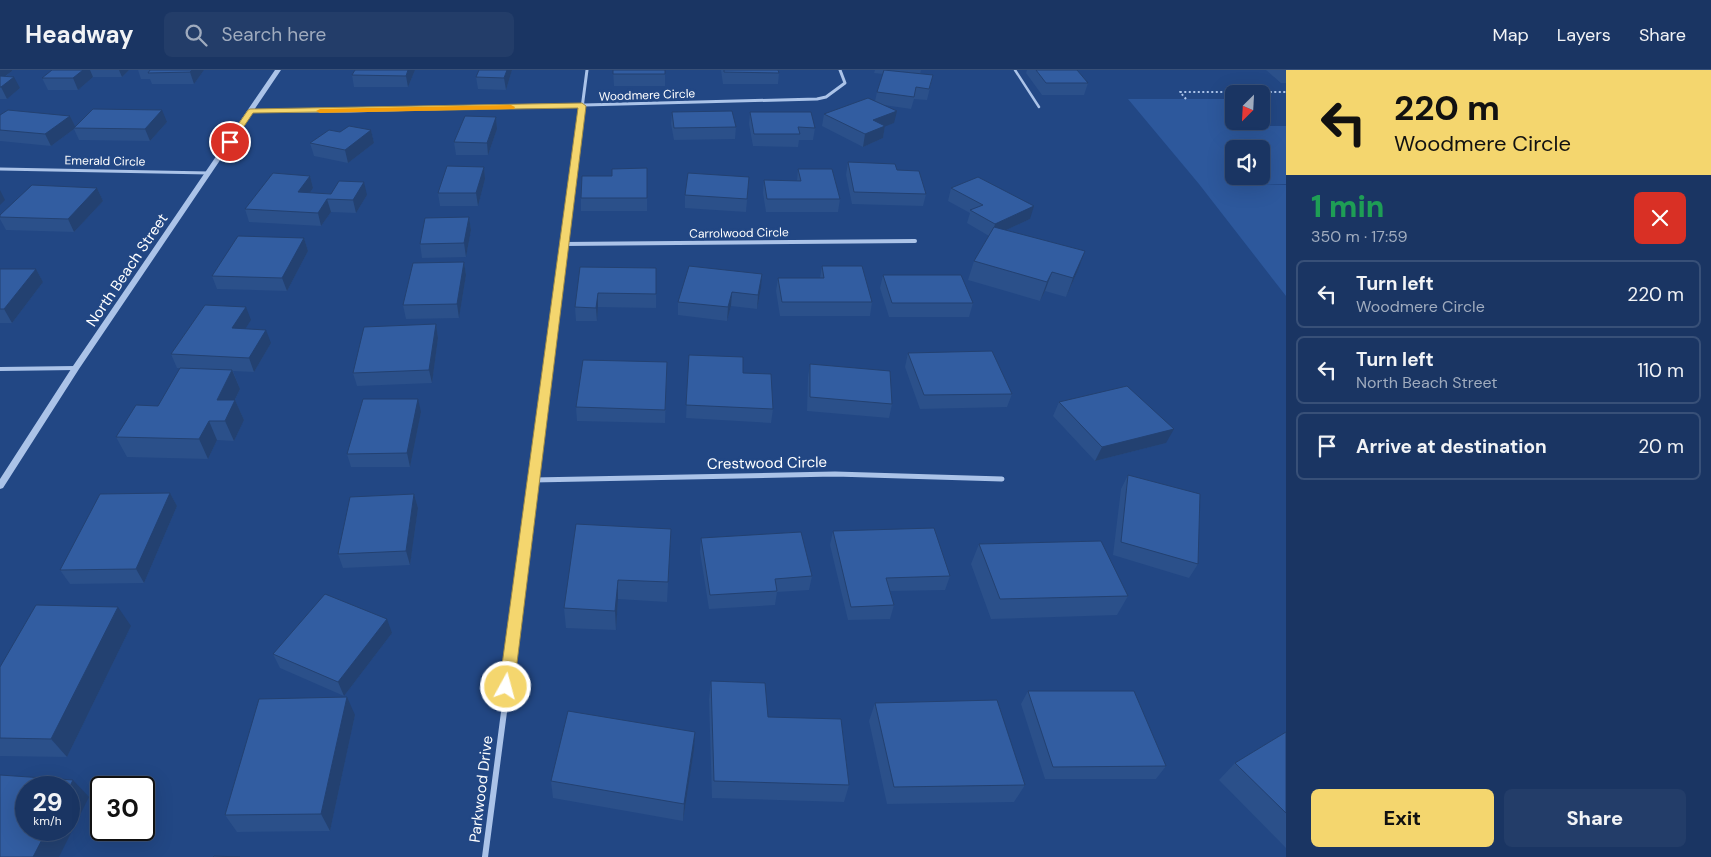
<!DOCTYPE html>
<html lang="en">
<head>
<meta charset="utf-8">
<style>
	:root { --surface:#1a3563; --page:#233d69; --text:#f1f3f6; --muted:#9fabbe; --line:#385078; --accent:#f4d66e }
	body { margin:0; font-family:"DM Sans",sans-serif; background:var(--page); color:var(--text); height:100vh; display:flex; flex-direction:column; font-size:19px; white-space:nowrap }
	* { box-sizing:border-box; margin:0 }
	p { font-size:16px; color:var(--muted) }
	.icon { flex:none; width:28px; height:28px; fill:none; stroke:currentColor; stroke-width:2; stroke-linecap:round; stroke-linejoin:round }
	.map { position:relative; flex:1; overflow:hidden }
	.sheet { display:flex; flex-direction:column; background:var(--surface); width:425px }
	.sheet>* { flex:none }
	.guide { background:#f4d66e; color:#111; overflow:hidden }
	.needle { width:32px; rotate:204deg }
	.controls { position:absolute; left:1225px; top:15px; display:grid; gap:10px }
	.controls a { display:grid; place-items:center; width:45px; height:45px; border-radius:8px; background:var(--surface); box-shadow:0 5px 20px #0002,0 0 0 1px var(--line); font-size:25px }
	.speed { position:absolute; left:15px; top:706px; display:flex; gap:10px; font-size:25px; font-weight:700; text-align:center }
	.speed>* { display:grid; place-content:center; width:65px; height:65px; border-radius:50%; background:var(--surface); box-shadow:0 5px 20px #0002,0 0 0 1px var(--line); line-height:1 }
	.speed small { font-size:12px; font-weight:400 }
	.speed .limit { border:2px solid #111; border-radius:8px; background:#fff; color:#111 }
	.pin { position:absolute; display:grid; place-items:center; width:42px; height:42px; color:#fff; margin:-21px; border:2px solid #fff; border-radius:50%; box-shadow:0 1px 5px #0007 }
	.me { position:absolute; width:55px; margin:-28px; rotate:7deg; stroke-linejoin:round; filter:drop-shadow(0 0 4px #0008) }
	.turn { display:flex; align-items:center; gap:18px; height:105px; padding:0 25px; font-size:22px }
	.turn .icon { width:65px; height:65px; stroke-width:2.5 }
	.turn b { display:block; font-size:35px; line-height:42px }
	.round { display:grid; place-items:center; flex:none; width:52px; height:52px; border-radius:8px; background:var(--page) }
	.summary { display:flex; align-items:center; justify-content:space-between; height:85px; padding:0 25px }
	h1 { font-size:30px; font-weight:800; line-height:38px; color:#1e9e55 }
	.action { display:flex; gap:10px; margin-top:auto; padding:10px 25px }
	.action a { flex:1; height:58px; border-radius:8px; background:var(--accent); color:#111; font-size:20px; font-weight:800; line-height:58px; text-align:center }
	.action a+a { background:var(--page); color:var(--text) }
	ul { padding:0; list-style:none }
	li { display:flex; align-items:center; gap:15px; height:68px; margin:0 10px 8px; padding:0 15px; border:2px solid var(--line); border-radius:8px }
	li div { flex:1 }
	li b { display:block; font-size:19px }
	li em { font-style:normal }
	header { display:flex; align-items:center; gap:30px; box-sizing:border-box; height:70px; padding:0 25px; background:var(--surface); border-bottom:1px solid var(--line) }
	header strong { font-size:24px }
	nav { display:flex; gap:28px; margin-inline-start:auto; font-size:18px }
	.search { width:350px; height:45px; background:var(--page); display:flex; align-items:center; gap:12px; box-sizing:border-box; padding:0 18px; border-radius:8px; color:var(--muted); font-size:19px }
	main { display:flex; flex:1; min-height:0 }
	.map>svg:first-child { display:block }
	.green { fill:#2d589c; fill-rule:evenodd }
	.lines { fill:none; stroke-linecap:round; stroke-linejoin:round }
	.path { stroke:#abc3e8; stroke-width:2; stroke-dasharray:2 2.5; stroke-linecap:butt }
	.service { stroke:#abc3e8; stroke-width:2.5 }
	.minor-far3 { stroke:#abc3e8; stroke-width:3 }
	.minor-far2 { stroke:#abc3e8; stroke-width:4 }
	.minor-far1 { stroke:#abc3e8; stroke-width:5 }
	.minor { stroke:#abc3e8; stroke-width:6 }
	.tertiary { fill:#abc3e8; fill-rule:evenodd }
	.wall { fill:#2b508a }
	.shaded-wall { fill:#234171 }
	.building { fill:#325da1; stroke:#234171 }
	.route { fill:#f4d66e; stroke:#9f8b48 }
	.slow { fill:#f59e0b }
	.labels { text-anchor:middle; stroke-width:5; stroke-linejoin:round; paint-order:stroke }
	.far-street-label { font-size:12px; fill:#fff; stroke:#224784 }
	.street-label { font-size:15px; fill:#fff; stroke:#224784 }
</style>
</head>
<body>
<header>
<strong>Headway</strong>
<div class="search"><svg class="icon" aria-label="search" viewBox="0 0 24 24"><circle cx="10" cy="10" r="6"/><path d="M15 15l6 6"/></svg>Search here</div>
<nav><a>Map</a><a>Layers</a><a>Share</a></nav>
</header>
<main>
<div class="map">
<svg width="1286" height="787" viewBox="0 0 1286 787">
	<rect width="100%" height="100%" fill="#224784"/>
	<path class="green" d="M1128 29H1234V51H1258L1263 56H1286V114L1260 115H1286V226L1199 114ZM1234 79H1261V106H1234Z"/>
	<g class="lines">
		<path class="path" d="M1186 29 1180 22H1286"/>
		<path class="service" d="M1015 0 1039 37"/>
		<path class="minor-far3" d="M250 41H349L817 29 826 27 845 13 840 0
			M0 99 209 103
			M569 137 587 0"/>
		<path class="minor-far2" d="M563 174 915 171
			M0 299 76 298
			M547 308 569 136"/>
		<path class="minor-far1" d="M533 410 835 404 1002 409
			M519 521 547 307"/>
		<path class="minor" d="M485 787 520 520"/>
		<path class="tertiary" d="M275 0H281L79 299 3 418 0 419V409L73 296Z"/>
	</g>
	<path class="wall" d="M0 0 12 1 5 7 20 18 7 29H0Z
		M52 0H129L122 7H93L78 20H48L42 8Z
		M138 0H204L194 14H152L150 9H141Z
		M355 0H415L408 17H354L352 5Z
		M512 0 506 20 478 19 476 7Z
		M613 0 665 4V16H614Z
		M721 0H778L779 3 778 14H723Z
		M875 0H921L920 4 933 5 927 30 914 29 911 39 884 35 894 53 885 56 883 68 863 77 822 56 824 44 875 31 877 22 883 4 874 3Z
		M1027 0H1077L1088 13 1084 25H1042L1026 3Z
		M1266 0H1286V13H1281Z
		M672 42 736 57 735 69 674 70 671 54Z
		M750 42 815 58 813 70H799L798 77 753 76 749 54Z
		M0 45 70 46 75 56 167 52 150 71 79 70 74 59 51 76 0 71Z
		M496 47 497 59 488 85H456L454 72Z
		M371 60 374 73 348 93 314 86 310 73 340 62Z
		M848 92 926 124 923 136 852 134 846 105Z
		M484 97 485 109 478 136H440L438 123Z
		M647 98V141H581V128L612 106Z
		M798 99 840 129 838 142H766L763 123 764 110 797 111Z
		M310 106 313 118 310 123 367 125 356 143 331 142 321 156 249 152 245 139Z
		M749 107 746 142 685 138V125Z
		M97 118 103 131 74 162 6 160 0 149V145Z
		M951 118 1030 149 1006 160 1078 200 1066 227 1045 221 1040 231 968 210 974 191 989 166 967 153 970 143 948 131Z
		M469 147 471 160 466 187 422 188 420 174Z
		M304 168 308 181 287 221 217 219 212 206Z
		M464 192 466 205 459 248 406 249 403 235Z
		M822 196 872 232 870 246H780L776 221 778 208H820Z
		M580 197 656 198V238L598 237 597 251H576L575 237Z
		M0 199H36L43 212 12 253H0Z
		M883 205 973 233 969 247H889L880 218Z
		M761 218 757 239 731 236 727 251 678 245V232Z
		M251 250 245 259 271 273 254 302 233 301 240 319 235 330 244 350 234 371 217 370 208 389 127 387 116 367 158 336 193 299 177 298 171 284Z
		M436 254 438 268 432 313 357 316 353 303Z
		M908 283 1012 324 1007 337 920 339 905 297Z
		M689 285 743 303 773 339 771 353 686 348Z
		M667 292 665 353 577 351 576 337Z
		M810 294 892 334 889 348 807 341 808 307Z
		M1059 332 1166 373 1095 391 1053 346Z
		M421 342 410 397H351L347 384Z
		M1128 405 1198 494 1189 508 1113 485 1121 419Z
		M170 423 177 436 144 513 70 514 60 500Z
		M414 424 418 438 410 495 343 498 338 484Z
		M671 459 667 532 618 529 616 560 566 558 564 538Z
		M833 461 950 506 945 520 890 521 894 535 890 549 848 550 830 475Z
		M701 468 812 506 809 520 777 522 775 535 709 539 700 482Z
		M979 474 1128 526 1117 545 991 549 971 494Z
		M131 556 67 687 0 686V597Z
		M392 563 344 626 280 598 273 584Z
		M711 611 768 647 849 715 844 732 712 728 709 629Z
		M1028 621 1166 696 1156 709H1045L1021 634Z
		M875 633 1025 715 1014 732 887 734 869 651Z
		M355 645 330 761 237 762 225 745Z
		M1286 662V778L1219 710 1235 693Z
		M694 680 683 751 553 728 551 711Z"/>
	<path class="shaded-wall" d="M0 0H12V1L0 10Z
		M83 0H90L93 7 78 20 73 8Z
		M119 0H129L122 7Z
		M192 0H204L194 14 190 2Z
		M408 0H415L408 17 406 6Z
		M507 0H512L506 20 504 8Z
		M14 7 20 18 7 29 1 17Z
		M162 40 167 52 150 71 145 59Z
		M897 41 894 53 871 62 873 50Z
		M70 46 76 58H74V59L51 76 45 64Z
		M496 47 497 59 488 85 487 73Z
		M885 56 883 68 863 77 865 64Z
		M371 60 374 73 348 93 345 80Z
		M484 97 485 109 478 136 476 123Z
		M310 106 313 118 302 135 298 122Z
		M364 112 367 125 356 143 353 130Z
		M97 118 103 131 74 162 68 149Z
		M0 120 5 130 0 135Z
		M327 129 331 142 321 156 318 143Z
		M1034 136 1030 149 991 167 995 154Z
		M469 147 471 160 466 187 464 173Z
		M304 168 308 181 287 221 282 208Z
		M1085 181 1078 200 1066 227 1073 208Z
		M464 192 466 205 459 248 457 234Z
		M36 199 43 212 12 253 4 239Z
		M1052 202 1045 221 1040 231 1047 212Z
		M762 204 761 218 757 239 758 225Z
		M732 222 731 236 727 251 728 237Z
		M598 223V237L597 251 596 238Z
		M246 237 251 250 237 272 232 258Z
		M436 254 438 268 432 313 429 300Z
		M266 260 271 273 254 302 249 288Z
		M232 300 240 319 225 350 217 330Z
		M418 329 421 342 410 397 407 383Z
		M235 330 244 350 234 371 225 351Z
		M209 351 217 370 208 389 199 369Z
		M1174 359 1166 373 1095 391 1102 377Z
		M170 423 177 436 144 513 136 499Z
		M414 424 418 438 410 495 406 481Z
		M618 510V529L616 560 615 541Z
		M118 537 131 556 67 687 51 669Z
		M387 549 392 563 344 626 338 612Z
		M347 627 355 645 330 761 321 744Z
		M695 662 694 680 683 751 684 734Z
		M73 710 89 727 59 787H33L47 760H69V718Z"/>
	<path class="building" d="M52 0H83L73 8H42Z
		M150 0H192L190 2 148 3Z
		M355 0H408L406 6 352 5Z
		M479 0H507L504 8 476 7Z
		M613 0H665V4H613Z
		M724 0H778L779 3 724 2Z
		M884 0 933 5 929 19 916 17 914 27 877 22Z
		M1036 0H1077L1088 13H1046Z
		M0 6 14 7 1 17H0Z
		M868 28 897 41 873 50 885 56 865 64 824 44Z
		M93 39 162 40 145 59 74 58Z
		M8 40 70 46 45 64 0 60V45Z
		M732 41 736 57 674 58 672 42Z
		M750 42H811L815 58 798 57 800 64H754Z
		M465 46 496 47 487 73 454 72Z
		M349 56 371 60 345 80 310 73 329 60 340 62Z
		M848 92 895 94 897 100 919 101 926 124 854 122Z
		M447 96 484 97 476 123H438Z
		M647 98V128H581L582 106H612V99Z
		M798 99H832L840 129H767L764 110 801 111Z
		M273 103 310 106 298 122 331 124 339 111 364 112 353 130 327 129 318 143 245 139Z
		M688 103 749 107 747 129 685 125Z
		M978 107 1034 136 995 154 970 140 983 135 951 118Z
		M32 115 97 118 68 149 0 147V145Z
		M469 147 464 173 420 174 425 148Z
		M994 157 1085 181 1073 208 1052 202 1047 212 974 191Z
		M238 166 304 168 282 208 212 206Z
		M464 192 457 234 403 235 413 193Z
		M689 196 762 204 758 225 732 222 728 237 678 232Z
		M822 196H862L872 232H782L778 208H824Z
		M580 197 656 198V224L598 223 596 238 575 237Z
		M0 199H36L4 239H0Z
		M883 205H961L973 233H892Z
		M205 235 246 237 232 258 266 260 249 288 171 284Z
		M436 254 429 300 353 303 364 257Z
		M992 281 1012 324 924 325 908 283Z
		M689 285 743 287V303L771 304 773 339 686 335Z
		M583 290 667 292 665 340 576 337Z
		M810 294 890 301 892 334 810 327Z
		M180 298 232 300 217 330H235L225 351H209L199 369 116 367 136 335 158 336Z
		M1127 316 1174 359 1102 377 1059 332Z
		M363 329H418L407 383 347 384Z
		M1128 405 1200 424 1198 494 1121 472Z
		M170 423 136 499 60 500 100 424Z
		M414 424 406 481 338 484 350 427Z
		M576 454 671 459 668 512 618 510 615 541 564 538Z
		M934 458 950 506 886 508 894 535 851 537 833 461Z
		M801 462 812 506 775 509 777 521 710 525 701 468Z
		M1101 471 1128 526 1000 529 979 474Z
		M325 524 387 549 338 612 273 584Z
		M36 535 118 537 51 669 0 668V597Z
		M711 611 765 613 768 647 841 649 849 715 714 711Z
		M1028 621H1134L1166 696 1053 697Z
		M347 627 321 744 225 745 259 629Z
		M997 630 1025 715 894 717 875 633Z
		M568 641 695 662 684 734 551 711Z
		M1286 662V743L1235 693Z
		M0 705 73 710 69 718H26V760H47L33 787H0Z
		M214 786 240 787H213Z"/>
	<path class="route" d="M582 33 586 36 514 617 511 622 506 623 502 622 499 617 578 38 253 43 232 74 226 72 248 40 250 39Z"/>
	<path class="slow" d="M511 35 515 37 514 39 320 43 316 41 320 39Z"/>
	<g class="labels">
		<g class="far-street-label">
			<text transform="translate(647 25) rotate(-2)" y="4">Woodmere Circle</text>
			<text transform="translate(105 91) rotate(1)" y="4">Emerald Circle</text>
			<text transform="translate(739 163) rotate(-1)" y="4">Carrolwood Circle</text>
		</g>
		<g class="street-label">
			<text transform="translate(127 200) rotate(-56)" y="5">North Beach Street</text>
			<text transform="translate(767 393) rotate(-1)" y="5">Crestwood Circle</text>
			<text transform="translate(481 719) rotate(-83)" y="5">Parkwood Drive</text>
		</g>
	</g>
</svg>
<div class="controls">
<a><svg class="needle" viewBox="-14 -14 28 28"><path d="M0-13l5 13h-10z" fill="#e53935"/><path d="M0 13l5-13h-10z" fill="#9fabbe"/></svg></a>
<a><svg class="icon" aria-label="sound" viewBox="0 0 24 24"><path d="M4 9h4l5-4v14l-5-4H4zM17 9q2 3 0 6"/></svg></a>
</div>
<div class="speed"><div>29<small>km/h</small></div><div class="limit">30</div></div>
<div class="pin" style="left:230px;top:72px;background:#d93025"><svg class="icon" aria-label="arrive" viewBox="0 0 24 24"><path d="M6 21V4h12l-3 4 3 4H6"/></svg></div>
<svg class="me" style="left:506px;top:617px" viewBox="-20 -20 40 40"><circle r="17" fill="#f4d66e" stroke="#fff" stroke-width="3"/><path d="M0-11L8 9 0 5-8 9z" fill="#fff"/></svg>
</div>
<section class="sheet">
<div class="guide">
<div class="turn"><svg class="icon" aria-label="left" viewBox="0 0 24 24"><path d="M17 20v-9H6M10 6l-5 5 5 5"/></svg><div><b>220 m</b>Woodmere Circle</div></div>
</div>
<div class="summary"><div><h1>1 min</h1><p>350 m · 17:59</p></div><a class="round" style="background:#d93025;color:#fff"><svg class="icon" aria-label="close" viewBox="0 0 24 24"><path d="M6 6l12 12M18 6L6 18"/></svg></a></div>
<ul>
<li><svg class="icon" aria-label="left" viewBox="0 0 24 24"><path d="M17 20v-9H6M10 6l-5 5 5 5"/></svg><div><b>Turn left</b><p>Woodmere Circle</p></div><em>220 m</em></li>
<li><svg class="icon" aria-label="left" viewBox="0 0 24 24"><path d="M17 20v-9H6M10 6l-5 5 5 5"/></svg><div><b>Turn left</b><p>North Beach Street</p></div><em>110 m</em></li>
<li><svg class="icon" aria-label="arrive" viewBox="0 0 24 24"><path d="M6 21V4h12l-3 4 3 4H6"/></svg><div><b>Arrive at destination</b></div><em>20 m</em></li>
</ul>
<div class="action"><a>Exit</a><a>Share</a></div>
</section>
</main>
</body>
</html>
